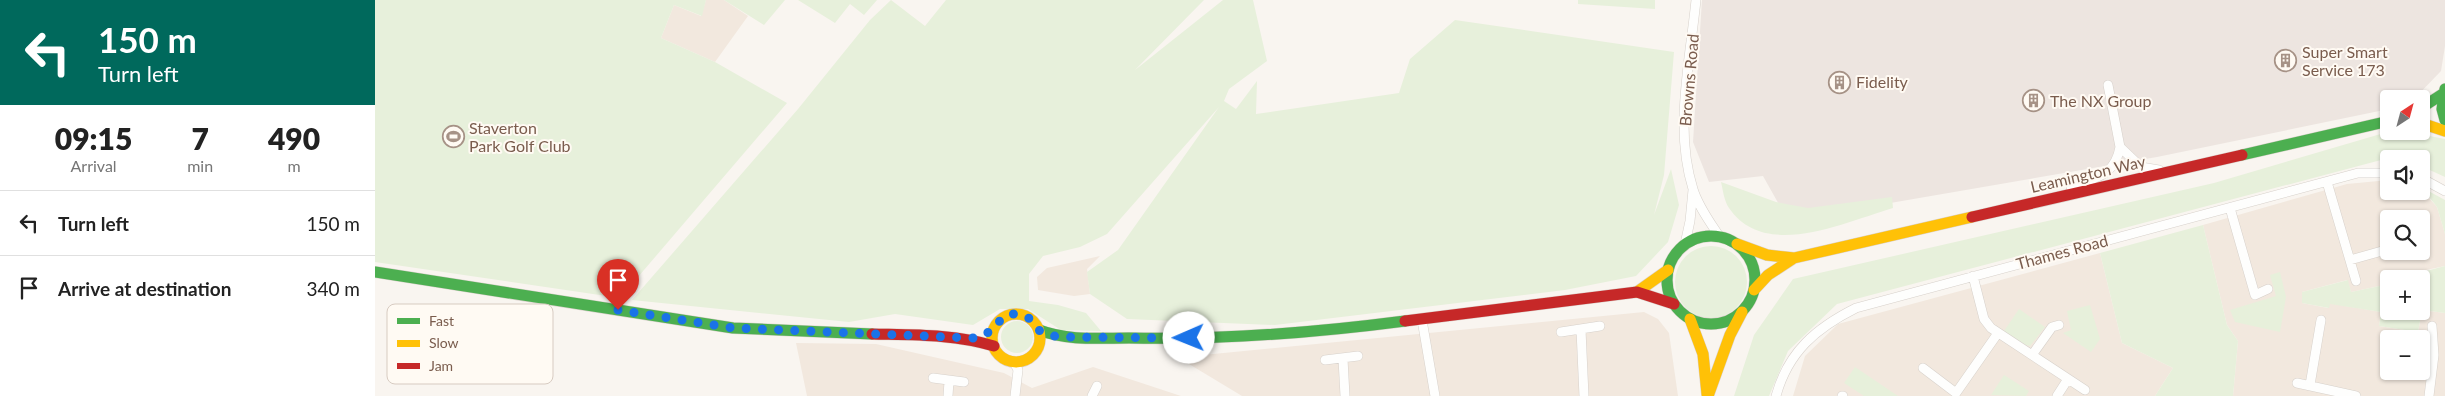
<!DOCTYPE html>
<html lang="en">
<head>
<meta charset="utf-8">
<style>
	:root { --surface:#fff; --page:#f2f2f2; --text:#222; --muted:#767676; --line:#e0e0e0 }
	body { margin:0; font-family:Lato,sans-serif; background:var(--page); color:var(--text); height:100vh; display:flex; flex-direction:column; font-size:19px; white-space:nowrap }
	* { box-sizing:border-box; margin:0 }
	p { font-size:16px; color:var(--muted) }
	.icon { flex:none; width:28px; height:28px; fill:none; stroke:currentColor; stroke-width:2; stroke-linecap:round; stroke-linejoin:round }
	.map { position:relative; flex:1; overflow:hidden }
	.details { display:flex; flex-direction:column; background:var(--surface); width:375px }
	.details>* { flex:none }
	.banner { background:#00695c; color:#fff; overflow:hidden }
	.needle { width:32px; rotate:36deg }
	.tools { position:absolute; left:2005px; top:90px; display:grid; gap:10px }
	.tools a { display:grid; place-items:center; width:50px; height:50px; border-radius:5px; background:var(--surface); box-shadow:0 1px 4px #0004; font-size:25px }
	.pin { position:absolute; display:grid; place-items:center; width:42px; height:42px; color:#fff; margin:-51px -21px; border-radius:50% 50% 50% 0; rotate:-45deg; box-shadow:0 0 5px #0007 }
	.pin .icon { rotate:45deg }
	.me { position:absolute; width:55px; margin:-28px; rotate:269deg; stroke-linejoin:round; filter:drop-shadow(0 0 4px #0008) }
	.turn { display:flex; align-items:center; gap:18px; height:105px; padding:0 15px; font-size:22px }
	.turn .icon { width:65px; height:65px; stroke-width:2.5 }
	.turn b { display:block; font-size:35px; line-height:42px }
	.eta { display:flex; justify-content:space-evenly; align-items:center; height:85px; text-align:center }
	.eta b { font-size:30px; font-weight:800; line-height:35px }
	ul { padding:0; list-style:none }
	li { display:flex; align-items:center; gap:15px; height:65px; padding:0 15px; border-top:1px solid var(--line) }
	li div { flex:1 }
	li b { display:block; font-size:19px }
	li em { font-style:normal }
	main { display:flex; flex:1; min-height:0 }
	.map>svg:first-child { display:block }
	.residential { fill:#f2e8de; fill-rule:evenodd }
	.industrial { fill:#ede5e0 }
	.green { fill:#e7f0db }
	.lines { fill:none; stroke-linecap:round; stroke-linejoin:round }
	.street-casing { stroke:#d7d1cb; stroke-width:10 }
	.fast-casing { stroke:#dad1cc; stroke-width:12 }
	.slow-casing { stroke:#dad1cc; stroke-width:12 }
	.jam-casing { stroke:#dad1cc; stroke-width:12 }
	.street { stroke:#fefefd; stroke-width:9 }
	.fast { stroke:#4caf50; stroke-width:11 }
	.slow { stroke:#ffc107; stroke-width:11 }
	.jam { stroke:#c62828; stroke-width:11 }
	.route { stroke:#1a73e8; stroke-width:9; stroke-dasharray:0 16.2 }
	.labels { text-anchor:middle; stroke-width:4; stroke-linejoin:round; paint-order:stroke }
	.poi-label { font-size:16px; fill:#7a5c4d; stroke:#fffaf3; text-anchor:start }
	.street-label { font-size:16px; fill:#7a5c4d; stroke:#fffaf3 }
	.key { fill:#fffaf3; stroke:#d7cbc1; stroke-width:1 }
	.key-label { font-size:14px; fill:#7a5c4d }
</style>
</head>
<body>
<main>
<section class="details">
<div class="banner">
<div class="turn"><svg class="icon" aria-label="left" viewBox="0 0 24 24"><path d="M17 20v-9H6M10 6l-5 5 5 5"/></svg><div><b>150 m</b>Turn left</div></div>
</div>
<div class="eta">
<div><b>09:15</b><p>Arrival</p></div>
<div><b>7</b><p>min</p></div>
<div><b>490</b><p>m</p></div>
</div>
<ul>
<li><svg class="icon" aria-label="left" viewBox="0 0 24 24"><path d="M17 20v-9H6M10 6l-5 5 5 5"/></svg><div><b>Turn left</b></div><em>150 m</em></li>
<li><svg class="icon" aria-label="arrive" viewBox="0 0 24 24"><path d="M6 21V4h12l-3 4 3 4H6"/></svg><div><b>Arrive at destination</b></div><em>340 m</em></li>
</ul>
</section>
<div class="map">
<svg width="2070" height="396" viewBox="0 0 2070 396">
	<rect width="100%" height="100%" fill="#f9f5f0"/>
	<path class="residential" d="M331 0H349L373 16 340 62 286 38 299 5 326 16Z
		M2014 180V191H2046V189L2062 207 2070 234V266L2051 270 2053 277 2014 279V284L1976 292 1972 280 1927 292V303L1953 308 1954 303 2006 312 2004 326 2043 332 2047 310 2070 313V396H1858L1863 341 1852 325 1828 225 1972 184ZM2014 219H2046V251H2014ZM2014 339H2046V371H2014Z
		M1725 253 1747 343 1798 368 1780 396H1418L1430 356 1463 324Z
		M725 256 712 269 715 294 699 296 663 290 662 277 672 268Z
		M1269 312 1283 319 1294 333 1303 396H867L814 364 818 356Z
		M421 343 501 344 629 373 657 388 718 367 806 396H432Z"/>
	<path class="industrial" d="M1327 0H2070V46L2066 71 2039 99H2014V109L1782 157 1434 217 1406 208 1388 176 1334 182 1318 142Z"/>
	<path class="green" d="M0 0H331L327 16 299 5 286 38 340 62 412 103 245 298 0 262Z
		M349 0H410L389 25Z
		M423 0H502L489 15 475 4 460 23Z
		M516 0 550 26 571 0H829L760 70 848 0H878L892 61 854 89 849 101 861 109 882 81 881 114 1024 93 1035 59 1080 20 1299 52 1289 175 1279 215 1296 169 1304 205 1293 242 1261 276 1190 290 900 325 752 319 715 294 712 272 743 250 844 107 732 234 705 247 668 256 654 274V301L683 305 711 313 726 331 686 330 653 309H625L598 325 520 314 474 322 257 300 423 109 495 20Z
		M1203 0H1280V9L1203 4Z
		M2009 133H2039L2070 139V177L2046 166V159L2006 160 1462 304 1413 351 1394 396H1359L1379 335 1418 279 1839 183Z
		M1346 182 1401 202 1433 208 1517 197 1518 208C1470 222 1390 261 1354 208 1349 201 1348 190 1346 182Z
		M2046 187 2070 200V234L2062 207Z
		M1828 225 1852 325 1863 341 1858 396H1780L1798 368 1747 343 1725 253Z
		M1300 282a36 36 0 1 1 72 0a36 36 0 1 1-72 0Z
		M2070 266V313L2047 310 2043 332 2004 326 2006 312 1955 304 1954 308 1927 303V292L1973 280 1976 292 2014 284V311H2046L2045 279 2052 277 2051 271Z
		M1905 272 1911 297 1905 332 1860 322 1855 310 1901 296 1895 275Z
		M1715 305 1725 339 1716 352 1688 333 1696 330 1692 311Z
		M1644 309 1670 327 1655 346 1650 345 1629 331Z
		M626 337a16 16 0 1 1 32 0a16 16 0 1 1-32 0Z
		M1480 367 1523 396H1489L1469 383Z
		M1629 375 1654 391 1651 396 1616 395Z"/>
	<g class="lines">
		<defs>
			<path id="street" d="M1321 0C1315 61 1299 129 1318 189 1323 206 1335 222 1344 236
				M1745 147 1766 167 1784 170
				M2046 178 2070 191
				M1952 182 1981 281
				M1696 187C1720 178 1740 176 1745 147L1733 85
				M1855 208 1880 295 1893 289
				M1310 244 1315 221 1318 190
				M1975 260 2014 249
				M1598 276 1609 319 1616 328 1710 390
				M1047 320 1060 396
				M1206 330 1209 396
				M1186 332 1225 326
				M1657 355 1677 327 1684 325
				M968 359 970 396
				M950 360 983 356
				M639 362 643 370 640 396
				M1548 368 1581 393 1623 333
				M558 378 589 382
				M1922 383 1981 396
				M1935 385 1946 320
				M573 396 574 381
				M717 396 722 386
				M1401 396C1413 352 1441 328 1481 308L1983 173H2014
				M1467 396H1468
				M1682 396 1693 379
				M2054 396 2059 355 2057 326"/>
			<path id="fast" d="M2070 89 2067 109 2070 120
				M2046 108 2069 93
				M1867 155 2014 121
				M1292 280a44 44 0 1 1 88 0a44 44 0 1 1-88 0Z
				M0 272 358 328 497 334
				M664 330C693 341 724 338 754 338 847 340 938 333 1030 321"/>
			<path id="slow" d="M2046 123 2070 131
				M1362 244 1392 255 1419 258 1597 217
				M1379 290 1393 275 1419 258
				M1262 292 1293 270
				M617 338a24 24 0 1 1 48 0a24 24 0 1 1-48 0Z
				M1315 319 1328 354 1332 394
				M1333 396 1355 335 1367 312"/>
			<path id="jam" d="M1597 217 1867 155
				M1030 321 1262 292 1299 304
				M497 334C538 335 579 334 619 346"/>
		</defs>
		<use href="#street" class="street-casing"/>
		<use href="#fast" class="fast-casing"/>
		<use href="#slow" class="slow-casing"/>
		<use href="#jam" class="jam-casing"/>
		<use href="#street" class="street"/>
		<use href="#fast" class="fast"/>
		<use href="#slow" class="slow"/>
		<use href="#jam" class="jam"/>
	</g>
	<g class="lines">
		<path class="route" d="M243 310 358 328 596 338C621 338 621 312 643 314 655 315 657 323 664 330 669 335 677 335 683 337L814 338"/>
	</g>
	<defs>
		<symbol id="building-ring" viewBox="-11 -11 22 22"><circle r="9.5" fill="#fffaf3" stroke="#a69286" stroke-width="1.5"/><path d="M-4-6H4V6H1V3H-1V6H-4ZM-2.5-4.3h1.7v1.8h-1.7ZM.8-4.3h1.7v1.8H.8ZM-2.5-1h1.7V.8h-1.7ZM.8-1h1.7V.8H.8Z" fill="#a69286"/></symbol>
		<symbol id="stadium-ring" viewBox="-11 -11 22 22"><circle r="9.5" fill="#fffaf3" stroke="#a69286" stroke-width="1.5"/><path d="M0-5a6.5 5 0 1 0 0 10a6.5 5 0 1 0 0-10ZM-3.5-1.8h7v3.6h-7Z" fill="#a69286"/></symbol>
	</defs>
	<g fill-rule="evenodd">
		<use href="#building-ring" x="1898" y="48" width="25" height="25"/>
		<use href="#building-ring" x="1452" y="70" width="25" height="25"/>
		<use href="#building-ring" x="1646" y="88" width="25" height="25"/>
		<use href="#stadium-ring" x="66" y="124" width="25" height="25"/>
	</g>
	<g class="labels">
		<g class="poi-label">
			<text x="1927" y="58">Super Smart<tspan x="1927" dy="18">Service 173</tspan></text>
			<text x="1481" y="88">Fidelity</text>
			<text x="1675" y="107">The NX Group</text>
			<text x="94" y="134">Staverton<tspan x="94" dy="18">Park Golf Club</tspan></text>
		</g>
		<g class="street-label">
			<text transform="translate(1314 80) rotate(-85)" y="6">Browns Road</text>
			<text transform="translate(1713 174) rotate(-13)" y="6">Leamington Way</text>
			<text transform="translate(1687 252) rotate(-15)" y="6">Thames Road</text>
		</g>
	</g>
	<rect x="12" y="304" width="166" height="80" rx="8" class="key"/>
	<rect x="22" y="318" width="23" height="6" fill="#4caf50"/>
	<rect x="22" y="340" width="23" height="7" fill="#ffc107"/>
	<rect x="22" y="363" width="23" height="6" fill="#c62828"/>
	<g class="key-label">
		<text x="54" y="326">Fast</text>
		<text x="54" y="348">Slow</text>
		<text x="54" y="371">Jam</text>
	</g>
</svg>
<div class="tools">
<a><svg class="needle" viewBox="-14 -14 28 28"><path d="M0-13l5 13h-10z" fill="#e53935"/><path d="M0 13l5-13h-10z" fill="#767676"/></svg></a>
<a><svg class="icon" aria-label="sound" viewBox="0 0 24 24"><path d="M4 9h4l5-4v14l-5-4H4zM17 9q2 3 0 6"/></svg></a>
<a><svg class="icon" aria-label="search" viewBox="0 0 24 24"><circle cx="10" cy="10" r="6"/><path d="M15 15l6 6"/></svg></a>
<a>+</a>
<a>−</a>
</div>
<div class="pin" style="left:243px;top:310px;background:#d93025"><svg class="icon" aria-label="arrive" viewBox="0 0 24 24"><path d="M6 21V4h12l-3 4 3 4H6"/></svg></div>
<svg class="me" style="left:814px;top:338px" viewBox="-20 -20 40 40"><circle r="19" fill="#fff"/><path d="M0-13L10 11 0 6-10 11z" fill="#1a73e8"/></svg>
</div>
</main>
</body>
</html>
